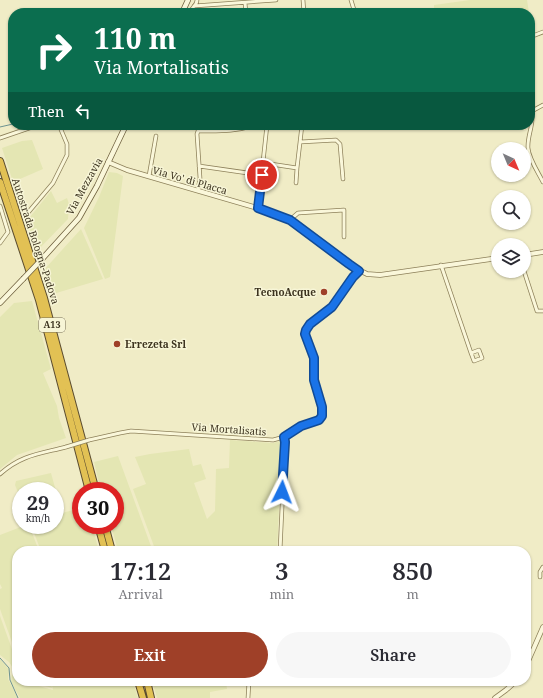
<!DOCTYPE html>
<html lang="en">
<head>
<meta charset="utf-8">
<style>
	:root { --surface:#fff; --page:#f7f7f7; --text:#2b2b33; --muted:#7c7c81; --accent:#9f4028 }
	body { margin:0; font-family:"Noto Serif",serif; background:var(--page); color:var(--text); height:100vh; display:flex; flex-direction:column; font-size:15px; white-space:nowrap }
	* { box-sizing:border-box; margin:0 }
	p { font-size:13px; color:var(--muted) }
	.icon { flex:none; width:22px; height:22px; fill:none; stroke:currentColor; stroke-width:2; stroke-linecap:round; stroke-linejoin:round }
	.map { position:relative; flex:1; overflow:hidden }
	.details { position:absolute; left:12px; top:546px; width:519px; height:140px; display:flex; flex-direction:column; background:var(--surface); border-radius:16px; box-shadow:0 1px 3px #0004 }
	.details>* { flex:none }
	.banner { position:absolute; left:8px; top:8px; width:527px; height:122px; border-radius:16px; box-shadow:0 1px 3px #0004; background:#0b6e4f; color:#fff; overflow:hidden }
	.needle { width:26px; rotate:136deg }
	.fabs { position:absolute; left:491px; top:142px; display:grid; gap:8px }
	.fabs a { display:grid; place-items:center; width:40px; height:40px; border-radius:50%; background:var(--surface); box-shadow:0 1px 3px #0004; font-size:20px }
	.speed { position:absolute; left:12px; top:482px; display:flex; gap:8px; font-size:20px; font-weight:700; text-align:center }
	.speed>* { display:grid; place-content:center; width:52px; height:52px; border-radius:50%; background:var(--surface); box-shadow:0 1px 3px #0004; line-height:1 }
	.speed small { font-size:10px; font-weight:400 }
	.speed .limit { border:6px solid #d22; background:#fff; color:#111 }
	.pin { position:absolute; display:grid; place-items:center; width:34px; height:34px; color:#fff; margin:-17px; border:2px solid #fff; border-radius:50%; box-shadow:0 1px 4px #0007 }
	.me { position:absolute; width:44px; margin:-22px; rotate:3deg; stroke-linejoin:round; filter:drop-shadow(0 0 3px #0008) }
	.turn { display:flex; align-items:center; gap:14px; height:84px; padding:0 20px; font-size:18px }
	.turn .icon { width:52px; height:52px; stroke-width:2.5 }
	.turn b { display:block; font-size:28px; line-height:34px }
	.then { display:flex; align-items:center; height:38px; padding:0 20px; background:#0003; gap:8px; font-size:15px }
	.eta { display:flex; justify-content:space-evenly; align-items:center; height:68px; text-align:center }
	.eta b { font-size:24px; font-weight:600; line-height:28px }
	.action { display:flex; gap:8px; margin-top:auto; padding:8px 20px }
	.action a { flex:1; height:46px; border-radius:24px; background:var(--accent); color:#fff; font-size:16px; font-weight:600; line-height:46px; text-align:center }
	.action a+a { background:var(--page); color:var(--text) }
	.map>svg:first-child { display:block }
	.farmland { fill:#e4e6b3 }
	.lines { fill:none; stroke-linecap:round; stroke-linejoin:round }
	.stream { stroke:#6d9391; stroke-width:1 }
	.minor-casing { stroke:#8d805a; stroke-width:4.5 }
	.tertiary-casing { stroke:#8d805a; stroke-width:5.5 }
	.secondary-casing { stroke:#6f603e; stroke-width:6 }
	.motorway-casing { stroke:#5b4c2f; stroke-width:8 }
	.minor { stroke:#faf7da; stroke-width:3 }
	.tertiary { stroke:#faf7da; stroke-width:4 }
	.secondary { stroke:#faf7da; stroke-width:4.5 }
	.motorway { stroke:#e2c154; stroke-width:6 }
	.minor-bridge-casing { stroke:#8d805a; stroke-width:4.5; stroke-linecap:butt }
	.secondary-bridge-casing { stroke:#6f603e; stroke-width:6; stroke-linecap:butt }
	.minor-bridge { stroke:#faf7da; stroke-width:3 }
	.secondary-bridge { stroke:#faf7da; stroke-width:4.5 }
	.route-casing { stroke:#114b97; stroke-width:10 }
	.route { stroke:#1a73e8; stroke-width:7 }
	.poi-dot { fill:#9f4028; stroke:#f7f5d6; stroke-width:1.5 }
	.labels { text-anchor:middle; stroke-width:3; stroke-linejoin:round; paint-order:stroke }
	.shield { fill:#f7f5d6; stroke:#746d56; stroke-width:1 }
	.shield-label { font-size:9px; font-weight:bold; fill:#3c331f }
	.street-label { font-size:10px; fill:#3c331f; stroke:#f7f5d6 }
	.poi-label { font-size:10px; font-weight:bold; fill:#3c331f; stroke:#f7f5d6; text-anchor:end }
</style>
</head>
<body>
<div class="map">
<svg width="543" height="698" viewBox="0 0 543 698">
	<rect width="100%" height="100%" fill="#f0ecc6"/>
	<path class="farmland" d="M470 0H527L529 13H434V5Z
		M32 140 43 169 13 182 2 148 22 141Z
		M109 172 117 173 123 176 110 277 105 279 84 228 99 197Z
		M51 191 57 203 67 198 69 204 68 219 37 251 27 222 30 217Z
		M81 229 103 279 53 294 50 293 43 271Z
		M32 301 51 369 43 373 57 406 59 418 66 438 17 455 0 469V317L14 303Z
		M230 440 273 443 280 441 282 442 277 551H118L111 525H115V491H101L94 462 118 456 152 549H155L133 489 146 484 135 457 150 454 189 449 193 466 201 464 206 479 194 483 207 519 215 511 216 469 229 468Z
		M51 473 62 513 81 508V525H92L99 551H41L31 525H55V491H21V500L15 485 16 481Z
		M26 525H29L39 551H17V656L0 609V589L2 588 0 584V535Z
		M0 616 17 663V674L9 662 0 655Z
		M0 659 9 669 8 679 18 698H0Z
		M12 675 17 678V681H21L53 690 51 681H133L138 698H20L11 682Z
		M28 681H50L52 688Z
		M152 681H226L227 689 210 692V698H157Z"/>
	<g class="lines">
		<path class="stream" d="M0 127 13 124
			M0 658 9 668 10 680 18 698"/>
		<defs>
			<path id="minor" d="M303 0 304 13
				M351 0 355 13
				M245 3 246 13
				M194 6 276 0
				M190 13C191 7 197 6 197 0
				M530 37 543 32
				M530 108C536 122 527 134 528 148 529 159 538 172 543 182
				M532 111 543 105
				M0 138 38 125
				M300 142 336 140 340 144 343 179
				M264 163 297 168 302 125
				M199 166 262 175
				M149 176 156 136
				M296 183 297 168
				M198 190 200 178 197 134 198 131C221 131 234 132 256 125
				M0 206 8 232 0 243
				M258 208 267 125
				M26 215 53 183 67 155V144L59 125
				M290 220 298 213 344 210V237
				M441 265 471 353 474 361 482 358 479 350 471 353
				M524 271 537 311H543
				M89 440 120 433 131 431 273 440 284 437 301 427 319 420 322 416V407L314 380V358L305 334 306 330 310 324 332 307 353 277 359 271
				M0 474C21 455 39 454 66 447
				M280 551 285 442 284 437
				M540 577V572L543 567
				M248 698 249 681"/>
			<path id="tertiary" d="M108 162 127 170 261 209 282 217 299 226 355 268 367 274 380 275 498 258
				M524 255 543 252
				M526 666 543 627
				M495 698 506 690 516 681"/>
			<path id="secondary" d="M182 13 188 0
				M42 259 79 218 97 186 126 125
				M0 303 23 279"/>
			<path id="motorway" d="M0 161 44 298 96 491
				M0 182 39 300 89 491
				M98 525 105 551
				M105 525 112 551
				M138 681 143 698
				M147 681 151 698"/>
		</defs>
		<use href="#minor" class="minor-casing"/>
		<use href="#tertiary" class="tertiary-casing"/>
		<use href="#secondary" class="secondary-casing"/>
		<use href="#motorway" class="motorway-casing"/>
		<use href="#minor" class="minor"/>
		<use href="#tertiary" class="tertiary"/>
		<use href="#secondary" class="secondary"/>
		<use href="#motorway" class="motorway"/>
		<defs>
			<path id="minor-bridge" d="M66 447 89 440"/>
			<path id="secondary-bridge" d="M23 279 42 259"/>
		</defs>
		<use href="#minor-bridge" class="minor-bridge-casing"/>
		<use href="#secondary-bridge" class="secondary-bridge-casing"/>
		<use href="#minor-bridge" class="minor-bridge"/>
		<use href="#secondary-bridge" class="secondary-bridge"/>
	</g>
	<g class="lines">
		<defs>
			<path id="route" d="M262 175 258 208 290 220 349 264 359 271 353 277 332 307 310 324 306 330 305 334 314 358V380L322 407V416L319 420 301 426 284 437 285 442 282 492"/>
		</defs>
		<use href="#route" class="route-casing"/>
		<use href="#route" class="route"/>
	</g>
	<g class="poi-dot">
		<circle cx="324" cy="292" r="4"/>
		<circle cx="117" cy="344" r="4"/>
	</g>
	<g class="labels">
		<rect class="shield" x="39" y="318" width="26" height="14" rx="3"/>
		<g class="shield-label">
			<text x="52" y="328">A13</text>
		</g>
		<g class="street-label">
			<text transform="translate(190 180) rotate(16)" y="4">Via Vo' di Placca</text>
			<text transform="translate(84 186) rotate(-61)" y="4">Via Mezzavia</text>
			<text transform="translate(36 241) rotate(72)" y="4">Autostrada Bologna-Padova</text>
			<text transform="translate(229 429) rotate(4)" y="4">Via Mortalisatis</text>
		</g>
		<g class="poi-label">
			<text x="316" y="296">TecnoAcque</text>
			<text x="125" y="348" text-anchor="start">Errezeta Srl</text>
		</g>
	</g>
</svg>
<div class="fabs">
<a><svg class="needle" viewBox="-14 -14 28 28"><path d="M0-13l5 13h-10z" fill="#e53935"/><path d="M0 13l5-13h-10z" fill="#7c7c81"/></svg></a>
<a><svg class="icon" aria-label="search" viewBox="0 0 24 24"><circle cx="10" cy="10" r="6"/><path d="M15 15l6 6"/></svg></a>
<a><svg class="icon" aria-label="layers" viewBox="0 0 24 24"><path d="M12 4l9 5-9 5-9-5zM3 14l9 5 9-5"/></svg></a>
</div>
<div class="speed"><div>29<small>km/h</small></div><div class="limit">30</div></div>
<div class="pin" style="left:262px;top:175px;background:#d93025"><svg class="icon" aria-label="arrive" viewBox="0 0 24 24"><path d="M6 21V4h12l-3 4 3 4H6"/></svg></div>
<svg class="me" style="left:282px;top:492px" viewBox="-20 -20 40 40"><path d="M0-17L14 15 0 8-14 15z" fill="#1a73e8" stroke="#fff" stroke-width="4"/></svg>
<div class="banner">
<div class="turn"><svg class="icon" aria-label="right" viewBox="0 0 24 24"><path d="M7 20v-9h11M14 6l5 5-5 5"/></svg><div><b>110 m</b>Via Mortalisatis</div></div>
<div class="then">Then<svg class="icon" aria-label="left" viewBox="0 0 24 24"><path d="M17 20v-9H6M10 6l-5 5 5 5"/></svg></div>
</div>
<section class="details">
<div class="eta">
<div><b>17:12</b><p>Arrival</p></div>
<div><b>3</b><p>min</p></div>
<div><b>850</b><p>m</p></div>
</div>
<div class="action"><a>Exit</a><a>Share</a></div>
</section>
</div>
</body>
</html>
